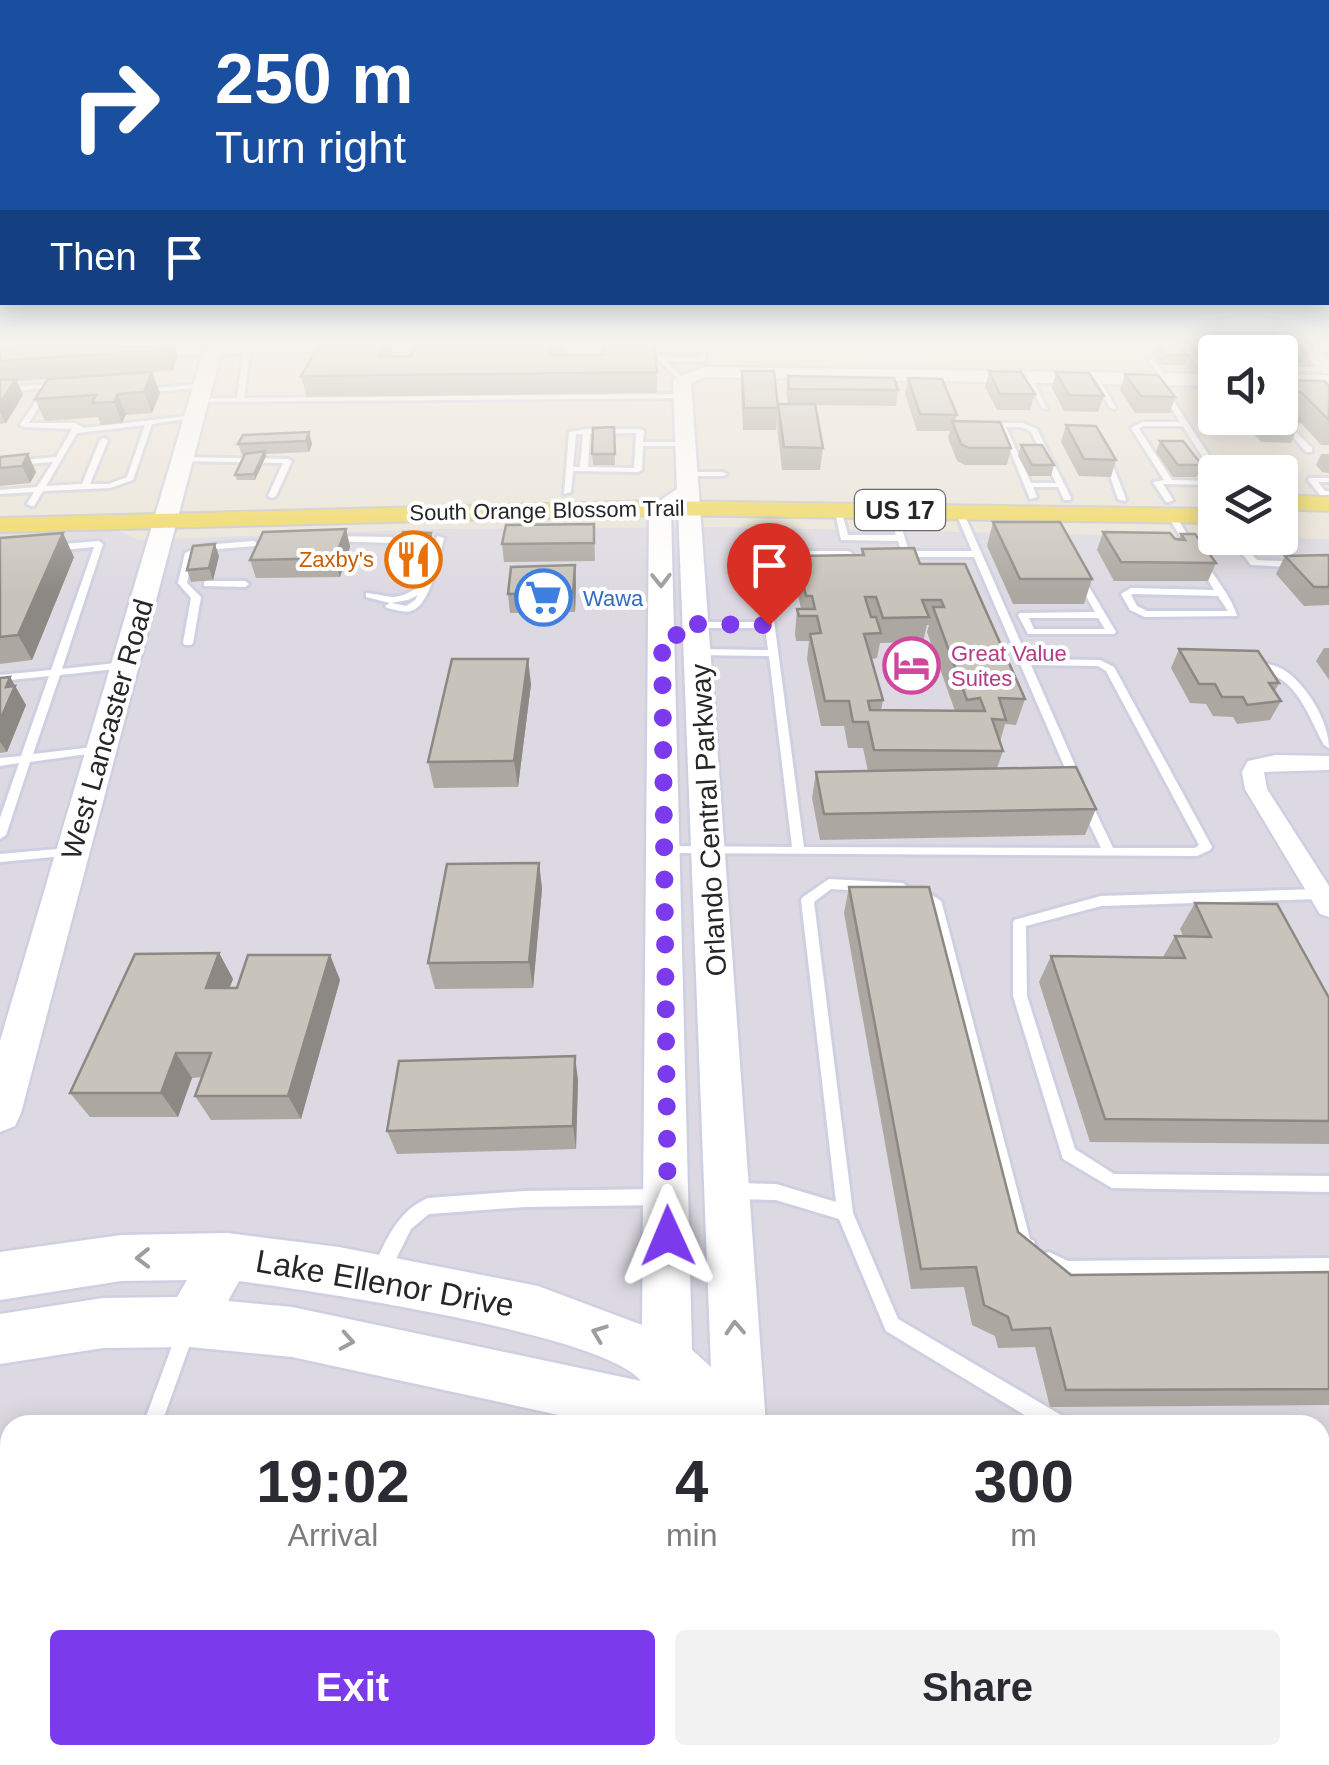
<!DOCTYPE html>
<html lang="en">
<head>
<meta charset="utf-8">
<style>
	:root { --surface:#fff; --page:#f2f2f3; --text:#2b2b33; --muted:#7c7c81; --accent:#7c3aed }
	body { margin:0; font-family:Arial,sans-serif; background:var(--page); color:var(--text); height:100vh; display:flex; flex-direction:column; font-size:38px; white-space:nowrap }
	* { box-sizing:border-box; margin:0 }
	p { font-size:32px; color:var(--muted) }
	.icon { flex:none; width:55px; height:55px; fill:none; stroke:currentColor; stroke-width:2; stroke-linecap:round; stroke-linejoin:round }
	.map { position:relative; flex:1; overflow:hidden }
	.details { position:absolute; left:0px; top:1415px; width:1330px; height:350px; display:flex; flex-direction:column; background:var(--surface); border-radius:30px 30px 0 0; box-shadow:0 5px 25px #0003 }
	.details>* { flex:none }
	.top-card { position:absolute; left:0px; top:0px; width:1330px; height:305px; box-shadow:0 5px 25px #0003; background:#1a4fa0; color:#fff; overflow:hidden }
	.tools { position:absolute; left:1198px; top:335px; display:grid; gap:20px }
	.tools a { display:grid; place-items:center; width:100px; height:100px; border-radius:10px; background:var(--surface); box-shadow:0 5px 25px #0003; font-size:50px }
	.pin { position:absolute; display:grid; place-items:center; width:85px; height:85px; color:#fff; margin:-102px -42px; border-radius:50% 50% 50% 0; rotate:-45deg; box-shadow:0 0 10px #0007 }
	.pin .icon { rotate:45deg }
	.me { position:absolute; width:110px; margin:-55px; rotate:359deg; stroke-linejoin:round; filter:drop-shadow(0 0 8px #0008) }
	.turn { display:flex; align-items:center; gap:35px; height:210px; padding:0 50px; font-size:45px }
	.turn .icon { width:130px; height:130px; stroke-width:2.5 }
	.turn b { display:block; font-size:70px; line-height:85px }
	.then { display:flex; align-items:center; height:95px; padding:0 50px; background:#0003; gap:20px; font-size:38px }
	.eta { display:flex; justify-content:space-evenly; align-items:center; height:170px; text-align:center }
	.eta b { font-size:60px; font-weight:700; line-height:70px }
	.button { display:flex; gap:20px; margin-top:auto; padding:20px 50px }
	.button a { flex:1; height:115px; border-radius:10px; background:var(--accent); color:#fff; font-size:40px; font-weight:700; line-height:115px; text-align:center }
	.button a+a { background:var(--page); color:var(--text) }
	.map>svg:first-child { display:block }
	.industrial { fill:#dcd9e2; fill-rule:evenodd }
	.lines { fill:none; stroke-linecap:round; stroke-linejoin:round }
	.lane-casing { stroke:#ced0e1; stroke-width:6 }
	.street-casing { stroke:#ced0e1; stroke-width:5 }
	.secondary-casing { stroke:#ced0e1; stroke-width:5 }
	.primary-casing { stroke:#c7c7c7; stroke-width:4 }
	.lane { fill:#fff; fill-rule:evenodd }
	.street { fill:#fff; fill-rule:evenodd }
	.secondary { fill:#fff; fill-rule:evenodd }
	.primary { fill:#f0d757; fill-rule:evenodd }
	.wall { fill:#aca8a1; fill-rule:evenodd }
	.shaded-wall { fill:#8c8883 }
	.building { fill:#c8c3bb; stroke:#8c8883; stroke-width:2.5; fill-rule:evenodd }
	.oneway { stroke:#9e9e9e }
	.route { stroke:#7c3aed; stroke-width:18; stroke-dasharray:0 32.4 }
	.labels { text-anchor:middle; stroke-width:8; stroke-linejoin:round; paint-order:stroke }
	.far-street-label { font-size:22px; fill:#272727; stroke:#fff }
	.far-food-label { font-size:22px; fill:#c56008; stroke:#fff; text-anchor:end }
	.far-shop-label { font-size:22px; fill:#366cbe; stroke:#fff; text-anchor:start }
	.far-hotel-label { font-size:22px; fill:#b23c85; stroke:#fff; text-anchor:start }
	.shield { fill:#fff; stroke:#686868; stroke-width:2.5 }
	.shield-label { font-size:25px; font-weight:bold; fill:#272727 }
	.street-label { font-size:28px; fill:#272727; stroke:#fff }
	.near-street-label { font-size:32px; fill:#272727; stroke:#fff }
</style>
</head>
<body>
<div class="map">
<svg width="1329" height="1765" viewBox="0 0 1329 1765">
	<rect width="100%" height="100%" fill="#eae4d8"/>
	<path class="industrial" d="M711 527 1329 539V1765H0V534L116 529 138 540 432 529ZM10 1425H1320V1755H10Z"/>
	<g class="lines">
		<defs>
			<path id="lane" d="M404 346H449L446 348 377 351 374 349Z
				M587 346H606L620 349 617 351Z
				M332 347 334 350 250 353 244 398 683 394 686 396 683 398 200 402 198 401V399L237 398 243 353 162 356 159 354 162 352Z
				M642 347H703L706 349 705 360 702 362 666 361 684 379V381L682 382 656 358 659 356 699 358 700 351 640 350Z
				M1186 350H1190L1214 379V381H1210L1186 352Z
				M1149 360H1153L1168 378V380H1164L1149 362Z
				M1280 367H1329V371H1280Z
				M1026 375 1031 376 1047 409 1042 408Z
				M1095 375 1098 377 1116 408 1115 409 1110 408 1092 377Z
				M57 384 60 386 59 387 0 392V388Z
				M204 384 206 385V387L142 393 139 391 142 389Z
				M1164 389 1167 391 1220 472 1213 474 1183 426H1143L1139 429 1172 480 1215 481V485L1163 484 1173 500 1169 502H1166L1153 482 1164 480 1131 428 1142 422H1180L1161 391Z
				M49 396 51 397V399L42 401 29 423H75L84 428 195 415 199 417 152 424 133 480 110 488 43 491 34 506H31L27 504 34 492 0 494V490L37 487 53 462 0 466V462L56 457 72 429H76L24 427 20 425 38 398ZM145 425 127 477 109 484H90L108 440 104 438 100 440 82 484 46 486 77 433Z
				M1280 416 1312 448V452H1306L1278 419 1277 418Z
				M999 423H1023L1037 429 1071 498 1070 500H1064L1058 487H1033L1037 497 1030 499ZM1006 427H1022L1031 432 1056 483H1031Z
				M587 429H640L644 431 643 442H685L689 444 685 446H643L642 470 638 472 573 471 571 492 564 494 569 432ZM636 433 634 468 588 467 590 434ZM576 434H583L580 467H573Z
				M1103 456 1110 458 1126 499 1125 501 1118 499Z
				M181 457 288 459 292 461 276 496 272 498 268 496 283 463 184 461H181Z
				M683 472H723L727 474 723 476H686L682 474Z
				M1309 478H1329V482H1318L1325 491H1329V495H1320L1308 480Z
				M834 507 841 509 848 535H896L888 510 892 508 896 510 909 551H972L955 511 962 509 1028 659 1100 660 1114 667 1212 847 1210 850 1197 856 662 853 660 850 662 847 666 846 792 847 769 656 699 655 694 652 699 649 768 650 765 628H698L693 625 698 622H764L757 559 775 551H848L851 552 860 568 853 570 845 557H776L766 560 804 847 1101 848 1079 802 1085 798 1091 802 1113 848H1195L1199 845 1106 671 1098 666 1031 665 1081 779 1079 782H1071L974 557H911L913 564 906 566 898 541 841 540Z
				M1168 513H1174L1195 547 1194 549H1188L1167 515Z
				M332 536 391 537 395 540 391 543 329 541 328 539Z
				M437 536 444 538C439 557 431 605 411 611 404 613 394 609 387 608L385 606 390 603 366 597V593C395 596 393 603 422 585ZM418 595 415 600 406 606 391 603 408 600Z
				M1230 538H1238L1257 560 1329 563V569L1251 565Z
				M99 541 103 544 62 669 125 662 130 665 125 668 60 675 33 754 102 746 107 749 102 752 30 762 6 835 0 839V818L19 763 0 766V758L21 756 49 676 0 681V675L51 670 94 547 52 551 48 548 52 545Z
				M254 541 258 544 257 546 205 550 193 555 187 583 201 597 193 643 191 645H185L183 643 191 598 178 583 185 553 204 545Z
				M1202 561 1205 562C1216 579 1232 598 1237 616L1145 617 1130 610 1121 594 1131 588 1214 590 1198 564ZM1133 594 1218 596 1228 611H1147L1137 606 1131 595Z
				M1081 577 1085 580 1116 632 1114 634H1028L1018 615 1020 613 1095 612 1077 580ZM1029 618H1098L1105 629H1034Z
				M207 581H245L249 584 245 587 204 586V582Z
				M1252 661C1263 663 1274 664 1284 670 1307 685 1329 722 1329 748L1324 745C1303 705 1297 676 1248 666V662Z
				M70 848 74 849 76 852 74 855 0 862V854Z
				M829 879 903 883 909 888 903 893 831 889 814 902 853 1213 898 1319 1066 1418 1068 1425H1041L886 1331 839 1219 776 1200 735 1199 729 1196 727 1191 729 1186 735 1183 776 1184 836 1202 801 900 803 897Z
				M921 888 941 901 942 904 1030 1239 1034 1241 1036 1247 1034 1253 1028 1255 1017 1250 1015 1244 930 906 915 893Z
				M1321 889 1327 894 1321 899 1101 906 1026 926 1027 996 1075 1149 1114 1174 1329 1176V1192L1112 1188 1063 1159 1013 996V923L1014 920 1101 896Z
				M660 1189 666 1192 668 1197 666 1202 660 1205 524 1207 429 1214 411 1229 387 1277 381 1280 375 1277 372 1271C385 1242 397 1211 428 1198L524 1191Z
				M1049 1252 1068 1261 1329 1258V1274L1066 1279 1043 1266 1041 1260 1043 1254Z
				M185 1324 191 1327 194 1333 161 1425H143L179 1327Z
				M1320 1453 1329 1454V1474L1320 1473Z
				M10 1511V1545L7 1551 0 1554V1521L3 1514Z
				M20 1755H42L39 1765H17Z
				M669 1755H691V1765H669Z
				M1034 1755H1056L1055 1765H1033Z
				M1154 1755H1176L1175 1765H1153Z"/>
			<path id="street" d="M1276 755 1329 756V770L1264 772 1267 789 1329 886V917L1320 914 1245 789 1242 772 1248 761Z"/>
			<path id="secondary" d="M205 346H223L21 1113 15 1126 0 1132V1041Z
				M1296 346H1315L1329 359V374L1323 373Z
				M703 367 1215 374V386L705 377 691 383 766 1425H605L292 1357 190 1347 103 1348 0 1364V1314L103 1298 177 1297 187 1280 121 1281 0 1300V1252L121 1235 227 1233 339 1247 538 1286 642 1325 649 508 677 489 673 380ZM678 507 711 1367 692 1350 671 511ZM239 1281C311 1291 603 1333 641 1381L292 1307 228 1301Z
				M1280 375H1329V387H1280Z
				M1320 1631 1329 1634V1696L1320 1693Z"/>
			<path id="primary" d="M1280 495 1329 497V511L1280 509Z
				M660 501 1215 509V523L660 515 0 532V518Z"/>
		</defs>
		<use href="#lane" class="lane-casing"/>
		<use href="#street" class="street-casing"/>
		<use href="#secondary" class="secondary-casing"/>
		<use href="#primary" class="primary-casing"/>
		<use href="#lane" class="lane"/>
		<use href="#street" class="street"/>
		<use href="#secondary" class="secondary"/>
		<use href="#primary" class="primary"/>
	</g>
	<path class="wall" d="M25 346H174L178 357 172 371 62 378 160 393 152 413 126 415 122 423 101 425 98 417 45 421 35 399 48 379 17 381 23 395 6 423 0 424V348Z
		M319 346H391L393 356H411L415 346H566L565 355 657 372V393L307 397 301 376Z
		M1154 346H1180L1188 355 1184 365H1162L1152 354Z
		M1244 346H1299L1306 353 1302 363H1280V352H1244L1242 350Z
		M742 371 778 408 776 430H743L741 392Z
		M989 371 1035 394 1030 410H997L985 387Z
		M1056 372 1104 396 1098 412 1064 411 1052 388Z
		M1125 374 1175 397 1170 413H1135L1120 390Z
		M788 376 898 390 896 406 815 405 823 448 820 470H782L777 426 778 404H788L786 392Z
		M908 378 957 415 955 421 1011 448 1007 465H965L957 461 948 438 950 431H917L905 394Z
		M1280 380 1329 385V445H1321L1300 422 1291 443 1261 442 1240 418H1280Z
		M1066 425 1116 460 1111 477 1079 476 1061 442Z
		M614 427 615 465H593L592 454Z
		M309 432 312 444 309 452 266 454V456L255 480H237L235 475 245 455H242L238 444Z
		M1160 441 1202 465 1197 477H1173L1156 452Z
		M1021 445 1054 465 1051 476H1029L1018 456Z
		M1321 454H1329V473L1322 472 1316 465Z
		M0 457 36 472 30 483 0 486Z
		M993 522 1092 579 1084 604H1013L987 546Z
		M594 524 595 561 504 562 502 544Z
		M346 529 350 547 340 577 256 578 250 560Z
		M1103 532 1175 539H1179L1181 534 1216 563 1208 581H1114L1097 550Z
		M431 533 434 545 425 574H394L392 562Z
		M0 538 74 557 32 660 0 664Z
		M862 549 920 564 1025 699 1016 725 1005 724 1000 742 1003 751 997 768 1096 809 1085 835 820 840 812 798 816 772 868 771 863 748H848L844 726H821L807 659 809 641H796L795 634 797 609H801L795 580 797 556 861 555ZM927 625H929L927 632 955 711H881L883 700 871 659 877 658 880 643 923 642Z
		M1329 555V605L1304 606 1276 574 1285 556Z
		M219 556 213 580 191 582 187 570Z
		M575 565 576 584 575 612 510 613 508 594Z
		M1324 648H1329V680L1316 661Z
		M1179 649 1279 683 1275 691 1281 701 1270 720 1237 724 1233 717 1213 716 1206 704 1190 703 1171 668Z
		M10 677 26 705 7 752 0 753V678Z
		M531 684 518 787 434 788 428 762Z
		M539 863 542 889 533 988 435 989 428 963Z
		M849 887 1018 1232 1071 1275 1329 1272V1405L1050 1407 1035 1347 998 1348 995 1336 972 1325 964 1287 911 1289 844 913Z
		M1195 903 1329 998V1144L1090 1142 1039 982 1051 956 1163 957 1175 936H1183L1180 929Z
		M219 953 233 979 229 988H237L330 955 340 980 301 1119 211 1120 195 1096 202 1077 192 1078 178 1117H90L70 1093Z
		M578 1080 576 1149 397 1154 387 1131Z
		M883 1755H988L987 1765H908Z
		M1174 1755H1247L1262 1765H1186Z"/>
	<path class="shaded-wall" d="M167 346H174L178 357 172 371 165 350Z
		M384 346H391L393 357H379Z
		M152 372 160 393 152 413 144 392Z
		M16 379 23 395 6 423 0 412V403Z
		M118 394 126 415 122 423 114 402Z
		M309 432 312 444 309 452 306 441Z
		M265 451 266 456 255 480 254 474Z
		M28 454 36 472 30 483 22 466Z
		M346 529 350 547 340 577 335 558Z
		M63 533 74 557 32 660 18 635Z
		M431 533 434 545 425 574 422 562Z
		M215 544 219 556 213 580 209 568Z
		M575 565 576 584 575 612 573 593Z
		M528 659 531 684 518 787 514 761Z
		M10 677 26 705 7 752 0 742V720L6 687Z
		M539 863 542 889 533 988 529 962Z
		M219 953 233 979 220 1012 206 988Z
		M330 955 340 980 301 1119 288 1096Z
		M176 1053 192 1078 178 1117 161 1093Z
		M575 1056 578 1080 576 1149 573 1126Z
		M184 1755H208L206 1765H181Z
		M485 1755H494L493 1765H484Z"/>
	<path class="building" d="M25 346H167L165 350 0 361V348Z
		M319 346H384L379 357 411 356 415 346H552L550 355H603V346H655L657 372 301 376Z
		M1157 346H1180L1188 355H1165Z
		M1252 346H1299L1306 353 1259 352Z
		M742 371H774L778 408H744Z
		M989 371 1021 372 1035 394H1000Z
		M152 372 144 392 118 394 114 402 92 403 96 395 35 399 48 379Z
		M1056 372 1089 373 1104 396 1069 395Z
		M1125 374 1158 375 1175 397 1141 396Z
		M788 376 894 378 898 390 789 389Z
		M908 378 942 379 957 415 920 414Z
		M16 379 0 403V380Z
		M1280 380 1324 381 1329 385V420L1301 392 1280 391Z
		M1280 398 1301 421 1270 420 1268 418H1280Z
		M778 404H815L823 448 784 447Z
		M952 421 1000 422 1011 448H969L961 444Z
		M1066 425 1096 426 1116 460 1084 459Z
		M614 427 615 454H592L593 428Z
		M309 432 306 441 238 444 243 435Z
		M1160 441H1183L1202 465H1178Z
		M1021 445H1042L1054 465H1032Z
		M265 451 254 474 235 475 245 454Z
		M28 454 22 466 0 468V457Z
		M993 522H1060L1092 579H1020Z
		M594 524V543L502 544 506 525Z
		M346 529 335 558 250 560 263 532Z
		M403 532 431 533 422 562H392Z
		M1103 532 1170 533 1175 539 1185 540 1181 534H1195L1216 563 1121 562Z
		M63 533 18 635 0 637V538Z
		M215 544 209 568 187 570 193 546Z
		M914 548 920 564H965L1025 699 999 698 1006 720 992 719 1003 751 874 750 868 722H853L849 701H825L810 634 821 633 817 616H799L797 609H815L812 596H806L797 556 864 555 862 549ZM865 597H876L883 618 929 617 922 600H941L944 607H933L967 700 980 698 985 711 870 710 868 701 883 700 864 634 881 633 876 617H871Z
		M1329 555V587H1314L1285 556Z
		M575 565 573 593 508 594 511 567Z
		M1179 649 1258 651 1279 683H1269L1281 701 1247 705 1243 697H1222L1215 684H1199Z
		M452 659H528L514 761 428 762Z
		M10 677 6 687 15 686 0 720V678Z
		M1076 767 1096 809 824 814 816 772Z
		M539 863 529 962 428 963 447 864Z
		M849 887H929L1018 1232 1071 1275 1329 1272V1389L1066 1390 1050 1328 1012 1330 1008 1317 984 1305 976 1267 921 1269Z
		M1195 903 1277 904 1329 998V1121L1105 1119 1051 956 1185 958 1175 936 1211 937Z
		M219 953 206 988H237L248 955H330L288 1096H195L211 1053H176L161 1093H70L135 954Z
		M575 1056 573 1126 387 1131 399 1061Z
		M65 1755H184L181 1765H62Z
		M365 1755H485L484 1765H364Z
		M902 1755H988L987 1765H927Z
		M1202 1755H1247L1262 1765H1217Z"/>
	<defs><path id="oneway-chevron" d="M-2-3.5L2.5 0L-2 3.5" fill="none" stroke-width="1.6" stroke-linecap="round" stroke-linejoin="round" transform="scale(2.5)"/></defs>
	<g class="oneway">
		<use href="#oneway-chevron" transform="translate(661 580) rotate(89)"/>
		<use href="#oneway-chevron" transform="translate(143 1258) rotate(179)"/>
		<use href="#oneway-chevron" transform="translate(735 1328) rotate(-93)"/>
		<use href="#oneway-chevron" transform="translate(599 1333) rotate(-159)"/>
		<use href="#oneway-chevron" transform="translate(347 1341) rotate(10)"/>
	</g>
	<linearGradient id="sky" x2="0" y2="1"><stop stop-color="#75b9ea"/><stop offset="0.58" stop-color="#f6f3ed"/><stop offset="1" stop-color="#f6f3ed" stop-opacity="0"/></linearGradient>
	<rect width="1329" height="593" fill="url(#sky)"/>
	<g class="lines">
		<path class="route" d="M668 1236 662 635H698V624L769 625"/>
	</g>
	<defs>
		<symbol id="restaurant-ring" viewBox="-11 -11 22 22"><circle r="9.5" fill="#fff" stroke="#e8710a" stroke-width="1.5"/><path d="M-5-6h1v4h1v-4h1v4h1v-4h1v5L-1.5 .5V6h-2V.5L-5-1ZM5-6V6H3V1.5H1.5Q1.5-4 5-6Z" fill="#e8710a"/></symbol>
		<symbol id="supermarket-ring" viewBox="-11 -11 22 22"><circle r="9.5" fill="#fff" stroke="#3f7fe0" stroke-width="1.5"/><path d="M-6-5.5h2.5l.6 2H6L4.5 2H-2.5L-4.4-4H-6ZM-1.5 3.2a1.3 1.3 0 1 0 .1 0ZM3 3.2a1.3 1.3 0 1 0 .1 0Z" fill="#3f7fe0"/></symbol>
		<symbol id="hotel-ring" viewBox="-11 -11 22 22"><circle r="9.5" fill="#fff" stroke="#d1479c" stroke-width="1.5"/><path d="M-6-4.5h1.5V1H6V5H4.5V3h-9V5H-6ZM-4 0a1.8 1.8 0 1 1 3.6 0ZM.5 0V-2.5h3Q6-2.5 6 0Z" fill="#d1479c"/></symbol>
	</defs>
	<g fill-rule="evenodd">
		<use href="#restaurant-ring" x="382" y="528" width="63" height="63"/>
		<use href="#supermarket-ring" x="512" y="566" width="63" height="63"/>
		<use href="#hotel-ring" x="880" y="634" width="63" height="63"/>
	</g>
	<g class="labels">
		<g class="far-street-label">
			<text transform="translate(547 510) rotate(-1)" y="8">South Orange Blossom Trail</text>
		</g>
		<g class="far-food-label">
			<text x="374" y="567">Zaxby's</text>
		</g>
		<g class="far-shop-label">
			<text x="583" y="606">Wawa</text>
		</g>
		<g class="far-hotel-label">
			<text x="951" y="661">Great Value<tspan x="951" dy="25">Suites</tspan></text>
		</g>
		<rect class="shield" x="855" y="490" width="90" height="40" rx="8"/>
		<g class="shield-label">
			<text x="900" y="519">US 17</text>
		</g>
		<g class="street-label">
			<text transform="translate(107 729) rotate(-74)" y="10">West Lancaster Road</text>
			<text transform="translate(708 820) rotate(-93)" y="10">Orlando Central Parkway</text>
		</g>
		<g class="near-street-label">
			<text transform="translate(385 1283) rotate(10)" y="11">Lake Ellenor Drive</text>
		</g>
	</g>
</svg>
<div class="tools">
<a><svg class="icon" aria-label="sound" viewBox="0 0 24 24"><path d="M4 9h4l5-4v14l-5-4H4zM17 9q2 3 0 6"/></svg></a>
<a><svg class="icon" aria-label="layers" viewBox="0 0 24 24"><path d="M12 4l9 5-9 5-9-5zM3 14l9 5 9-5"/></svg></a>
</div>
<div class="pin" style="left:769px;top:625px;background:#d93025"><svg class="icon" aria-label="arrive" viewBox="0 0 24 24"><path d="M6 21V4h12l-3 4 3 4H6"/></svg></div>
<svg class="me" style="left:668px;top:1236px" viewBox="-20 -20 40 40"><path d="M0-17L14 15 0 8-14 15z" fill="#7c3aed" stroke="#fff" stroke-width="4"/></svg>
<div class="top-card">
<div class="turn"><svg class="icon" aria-label="right" viewBox="0 0 24 24"><path d="M7 20v-9h11M14 6l5 5-5 5"/></svg><div><b>250 m</b>Turn right</div></div>
<div class="then">Then<svg class="icon" aria-label="arrive" viewBox="0 0 24 24"><path d="M6 21V4h12l-3 4 3 4H6"/></svg></div>
</div>
<section class="details">
<div class="eta">
<div><b>19:02</b><p>Arrival</p></div>
<div><b>4</b><p>min</p></div>
<div><b>300</b><p>m</p></div>
</div>
<div class="button"><a>Exit</a><a>Share</a></div>
</section>
</div>
</body>
</html>
